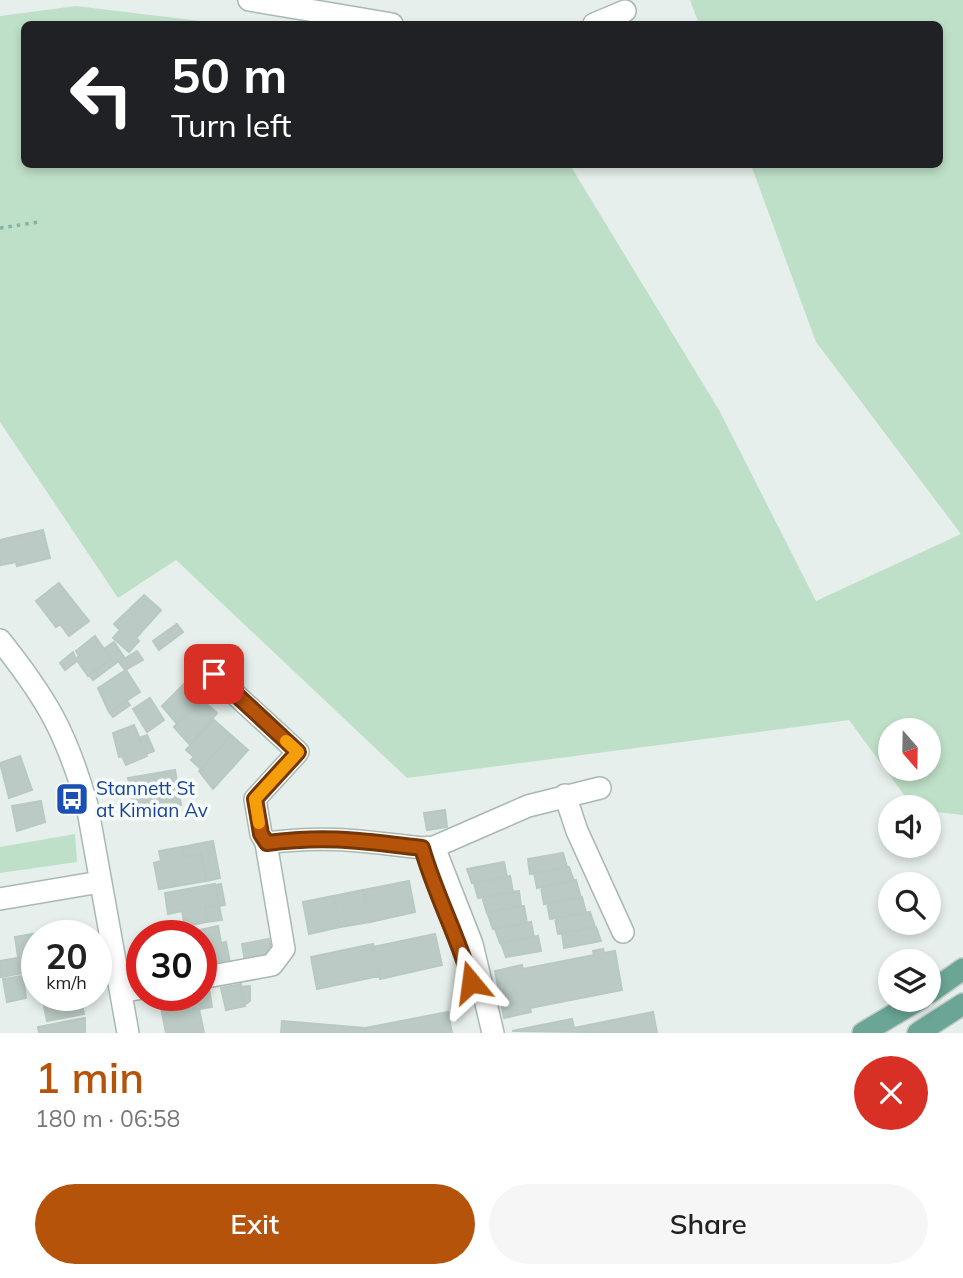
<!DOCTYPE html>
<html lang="en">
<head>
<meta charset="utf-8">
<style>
	:root { --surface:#fff; --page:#f6f6f6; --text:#222; --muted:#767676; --accent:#b45309 }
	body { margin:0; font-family:Mulish,sans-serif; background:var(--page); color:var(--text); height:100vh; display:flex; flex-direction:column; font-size:26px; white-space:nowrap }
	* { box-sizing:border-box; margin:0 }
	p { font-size:23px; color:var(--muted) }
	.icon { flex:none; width:38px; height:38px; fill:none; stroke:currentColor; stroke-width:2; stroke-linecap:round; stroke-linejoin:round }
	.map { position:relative; height:1033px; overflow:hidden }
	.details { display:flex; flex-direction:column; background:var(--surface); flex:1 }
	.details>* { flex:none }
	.hud { position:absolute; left:21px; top:21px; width:922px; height:147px; border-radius:10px; box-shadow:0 4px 10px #0003; background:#202124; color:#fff; overflow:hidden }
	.needle { width:46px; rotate:160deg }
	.tools { position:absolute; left:878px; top:718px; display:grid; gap:14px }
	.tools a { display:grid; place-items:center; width:63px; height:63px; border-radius:50%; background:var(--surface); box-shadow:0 4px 10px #0003; font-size:35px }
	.speed { position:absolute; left:21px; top:920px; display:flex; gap:14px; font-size:35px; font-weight:700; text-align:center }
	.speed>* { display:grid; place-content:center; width:91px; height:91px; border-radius:50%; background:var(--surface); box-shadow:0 4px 10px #0003; line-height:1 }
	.speed small { font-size:18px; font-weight:400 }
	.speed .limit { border:10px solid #d22; background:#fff; color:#111 }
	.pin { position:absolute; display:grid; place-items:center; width:60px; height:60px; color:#fff; margin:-30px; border-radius:14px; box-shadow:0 4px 10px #0006 }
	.me { position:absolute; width:77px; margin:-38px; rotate:344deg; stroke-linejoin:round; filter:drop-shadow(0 0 5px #0008) }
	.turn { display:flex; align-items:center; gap:24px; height:147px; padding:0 35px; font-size:32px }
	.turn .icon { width:91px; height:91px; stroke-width:2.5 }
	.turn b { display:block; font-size:49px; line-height:60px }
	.round { display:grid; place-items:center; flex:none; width:74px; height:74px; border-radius:37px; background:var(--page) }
	.summary { display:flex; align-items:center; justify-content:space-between; height:119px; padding:0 35px }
	h1 { font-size:42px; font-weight:600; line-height:52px; color:var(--accent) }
	.action { display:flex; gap:14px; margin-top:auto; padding:14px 35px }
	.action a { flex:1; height:80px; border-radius:42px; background:var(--accent); color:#fff; font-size:28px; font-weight:600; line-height:80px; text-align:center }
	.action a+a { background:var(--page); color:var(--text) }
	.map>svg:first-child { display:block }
	.green { fill:#bfe0c8; fill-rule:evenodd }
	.building { fill:#bbcac4; stroke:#b8c9c2; stroke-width:2 }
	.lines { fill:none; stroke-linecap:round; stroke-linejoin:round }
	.minor-casing { stroke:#a8b8b2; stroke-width:24 }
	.major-casing { stroke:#c2cac8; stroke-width:24 }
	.path { stroke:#86b3a5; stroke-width:3.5; stroke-dasharray:3.5 5; stroke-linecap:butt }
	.minor { stroke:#fff; stroke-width:21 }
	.major { stroke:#6aa596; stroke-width:21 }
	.route-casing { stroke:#753606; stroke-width:18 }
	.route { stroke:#b45309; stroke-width:12 }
	.slow { stroke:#f59e0b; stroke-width:12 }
	.labels { text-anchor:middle; stroke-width:7; stroke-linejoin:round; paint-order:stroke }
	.transit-label { font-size:19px; fill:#164399; stroke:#f7fbf9; text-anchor:start }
</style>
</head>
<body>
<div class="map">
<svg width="963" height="1033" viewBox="0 0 963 1033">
	<rect width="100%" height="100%" fill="#e6efeb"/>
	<path class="green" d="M690 0H963V815L929 811V807H913L849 720 407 778 176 560 118 598 0 422V16L76 6 225 24H24V164L570 165 719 410 816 601 961 534 816 342 751 165 940 164V24H699ZM891 730H929V768H891Z
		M75 834 77 862 0 873V847Z"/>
	<path class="building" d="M43 530 50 558 17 566 16 562 1 565 0 540Z
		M59 583 89 621 69 636 60 624 56 627 36 601Z
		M144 595 161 610 136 638 139 641 129 652 113 638 120 630 114 624Z
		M177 624 183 632 159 650 153 641Z
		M95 636 111 659 88 676 76 659 79 656 76 651Z
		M114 642 124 657 93 680 89 675 111 659 104 649Z
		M137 651 143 660 125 670 119 662Z
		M73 652 77 661 65 670 60 663Z
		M126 670 140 692 109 712 98 688Z
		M184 684 200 698 177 724 162 706Z
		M150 698 164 720 147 732 133 709Z
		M200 698 217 713 190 745 174 727Z
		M127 701 130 705 113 717 109 712Z
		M214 720 231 735 201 769 191 760 194 757 186 750Z
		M134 725 147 756 126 765 122 756 119 757 113 733Z
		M147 735 154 751 146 754 139 738Z
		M231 735 248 750 213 789 199 771Z
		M20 756 32 790 9 798 0 763Z
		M175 770 181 805 135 813 128 778Z
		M41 801 45 822 17 831 12 806Z
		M445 810 447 827 427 830 424 813Z
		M213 841 220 878 206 881 201 854 184 857 182 847Z
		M182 847 184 857 201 854 206 881 159 889 154 863 161 861 159 851Z
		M563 853 567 867 530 874 528 859Z
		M504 862 507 877 472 883 467 869Z
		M569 867 574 881 537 888 534 873Z
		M510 876 513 892 478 898 474 883Z
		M576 880 581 898 544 904 541 887Z
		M409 881 415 912 370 922 363 890Z
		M215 884 219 905 205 907 207 922 185 926 182 911 168 914 165 893Z
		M221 884 225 905 219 906 222 920 207 922 205 907 219 905 216 885Z
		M363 890 370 922 340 927 333 896Z
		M519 891 521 906 487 913 482 897Z
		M333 896 340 927 309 934 303 902Z
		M582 897 586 913 550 919 547 903Z
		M521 906H524L527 923 493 929 487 912Z
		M590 912 595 927 558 934 555 918Z
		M531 922 534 937 500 943 495 929Z
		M218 926 221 943 226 942 230 963 201 968V936H173Z
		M596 927 601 941 564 948 562 933Z
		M38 933 37 968 20 970 15 937Z
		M435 934 442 965 380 979 373 947Z
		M538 936 541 951 506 957 501 943Z
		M269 939 271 948 263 958 245 961 242 944Z
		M373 944 379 976 317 989 311 957Z
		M603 949 604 953 615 951 622 990 530 1008 531 1012 504 1018 495 971 522 965 523 969 594 955 593 951Z
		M18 958 23 973 1 977 0 961Z
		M23 976 26 998 7 1002 3 979Z
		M241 984 245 1006 226 1010 221 988Z
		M250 986V1001L244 1005 241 987Z
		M209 989 212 1007 199 1009 204 1033H166L159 998 201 996V991Z
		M42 996 81 999 84 1014 47 1021Z
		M448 1012 452 1033H366L365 1028Z
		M653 1012 657 1033 512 1031 572 1019 574 1028Z
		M85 1018V1033H39L38 1027Z
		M282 1021 365 1028 366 1033H281Z"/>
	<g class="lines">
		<defs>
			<path id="minor" d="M249 0 392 24
				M594 24 625 11
				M0 640C47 699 66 732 87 805L128 1033
				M565 795 577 831 623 932
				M266 843C328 835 362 841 422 848L434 847 528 806 600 788
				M434 847 472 944 493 1033
				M0 899 100 882
				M201 978 272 965 284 949 266 843 261 834 255 799 298 752 213 674
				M121 992 142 988"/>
			<path id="major" d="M929 993 963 969
				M863 1033 920 999
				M918 1033 963 1004"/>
		</defs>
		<use href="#minor" class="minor-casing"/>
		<use href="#major" class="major-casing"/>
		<path class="path" d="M0 228 39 222"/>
		<use href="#minor" class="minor"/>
		<use href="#major" class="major"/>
	</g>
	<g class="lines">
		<defs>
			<path id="route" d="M214 674 298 752 255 799 261 834 267 843C328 835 362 841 422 848 435 894 458 936 471 982"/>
		</defs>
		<use href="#route" class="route-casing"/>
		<use href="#route" class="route"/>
		<path class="slow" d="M259 823 255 799 298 752 286 741"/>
	</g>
	<defs>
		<symbol id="bus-square" viewBox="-11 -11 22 22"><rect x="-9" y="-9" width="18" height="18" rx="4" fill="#1a4fb4" stroke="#f7fbf9"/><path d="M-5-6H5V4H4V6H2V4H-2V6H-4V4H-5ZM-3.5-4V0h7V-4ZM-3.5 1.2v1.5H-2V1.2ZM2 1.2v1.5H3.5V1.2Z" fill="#fff"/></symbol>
	</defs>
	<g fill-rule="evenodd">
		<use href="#bus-square" x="53" y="780" width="38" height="38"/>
	</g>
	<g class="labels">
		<g class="transit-label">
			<text x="96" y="795">Stannett St<tspan x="96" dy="22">at Kimian Av</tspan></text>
		</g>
	</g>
</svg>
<div class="tools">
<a><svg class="needle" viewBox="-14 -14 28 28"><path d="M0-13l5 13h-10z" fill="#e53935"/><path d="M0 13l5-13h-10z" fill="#767676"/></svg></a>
<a><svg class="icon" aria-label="sound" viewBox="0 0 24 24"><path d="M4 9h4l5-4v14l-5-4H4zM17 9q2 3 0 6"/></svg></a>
<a><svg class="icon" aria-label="search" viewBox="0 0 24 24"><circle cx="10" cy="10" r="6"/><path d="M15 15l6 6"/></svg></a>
<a><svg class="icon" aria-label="layers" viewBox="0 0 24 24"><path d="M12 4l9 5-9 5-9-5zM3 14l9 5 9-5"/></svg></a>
</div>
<div class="speed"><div>20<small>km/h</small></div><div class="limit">30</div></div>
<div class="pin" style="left:214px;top:674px;background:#d93025"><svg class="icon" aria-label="arrive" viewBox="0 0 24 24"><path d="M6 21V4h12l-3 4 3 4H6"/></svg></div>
<svg class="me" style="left:471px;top:982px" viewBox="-20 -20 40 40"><path d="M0-17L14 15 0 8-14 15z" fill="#b45309" stroke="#fff" stroke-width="4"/></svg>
<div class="hud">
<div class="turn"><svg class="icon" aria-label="left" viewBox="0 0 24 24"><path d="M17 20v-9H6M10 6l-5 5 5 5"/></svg><div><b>50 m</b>Turn left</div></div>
</div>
</div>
<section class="details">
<div class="summary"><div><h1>1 min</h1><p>180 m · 06:58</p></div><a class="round" style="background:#d93025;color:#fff"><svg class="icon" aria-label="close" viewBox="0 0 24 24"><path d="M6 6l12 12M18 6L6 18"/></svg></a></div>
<div class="action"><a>Exit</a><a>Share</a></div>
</section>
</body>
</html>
